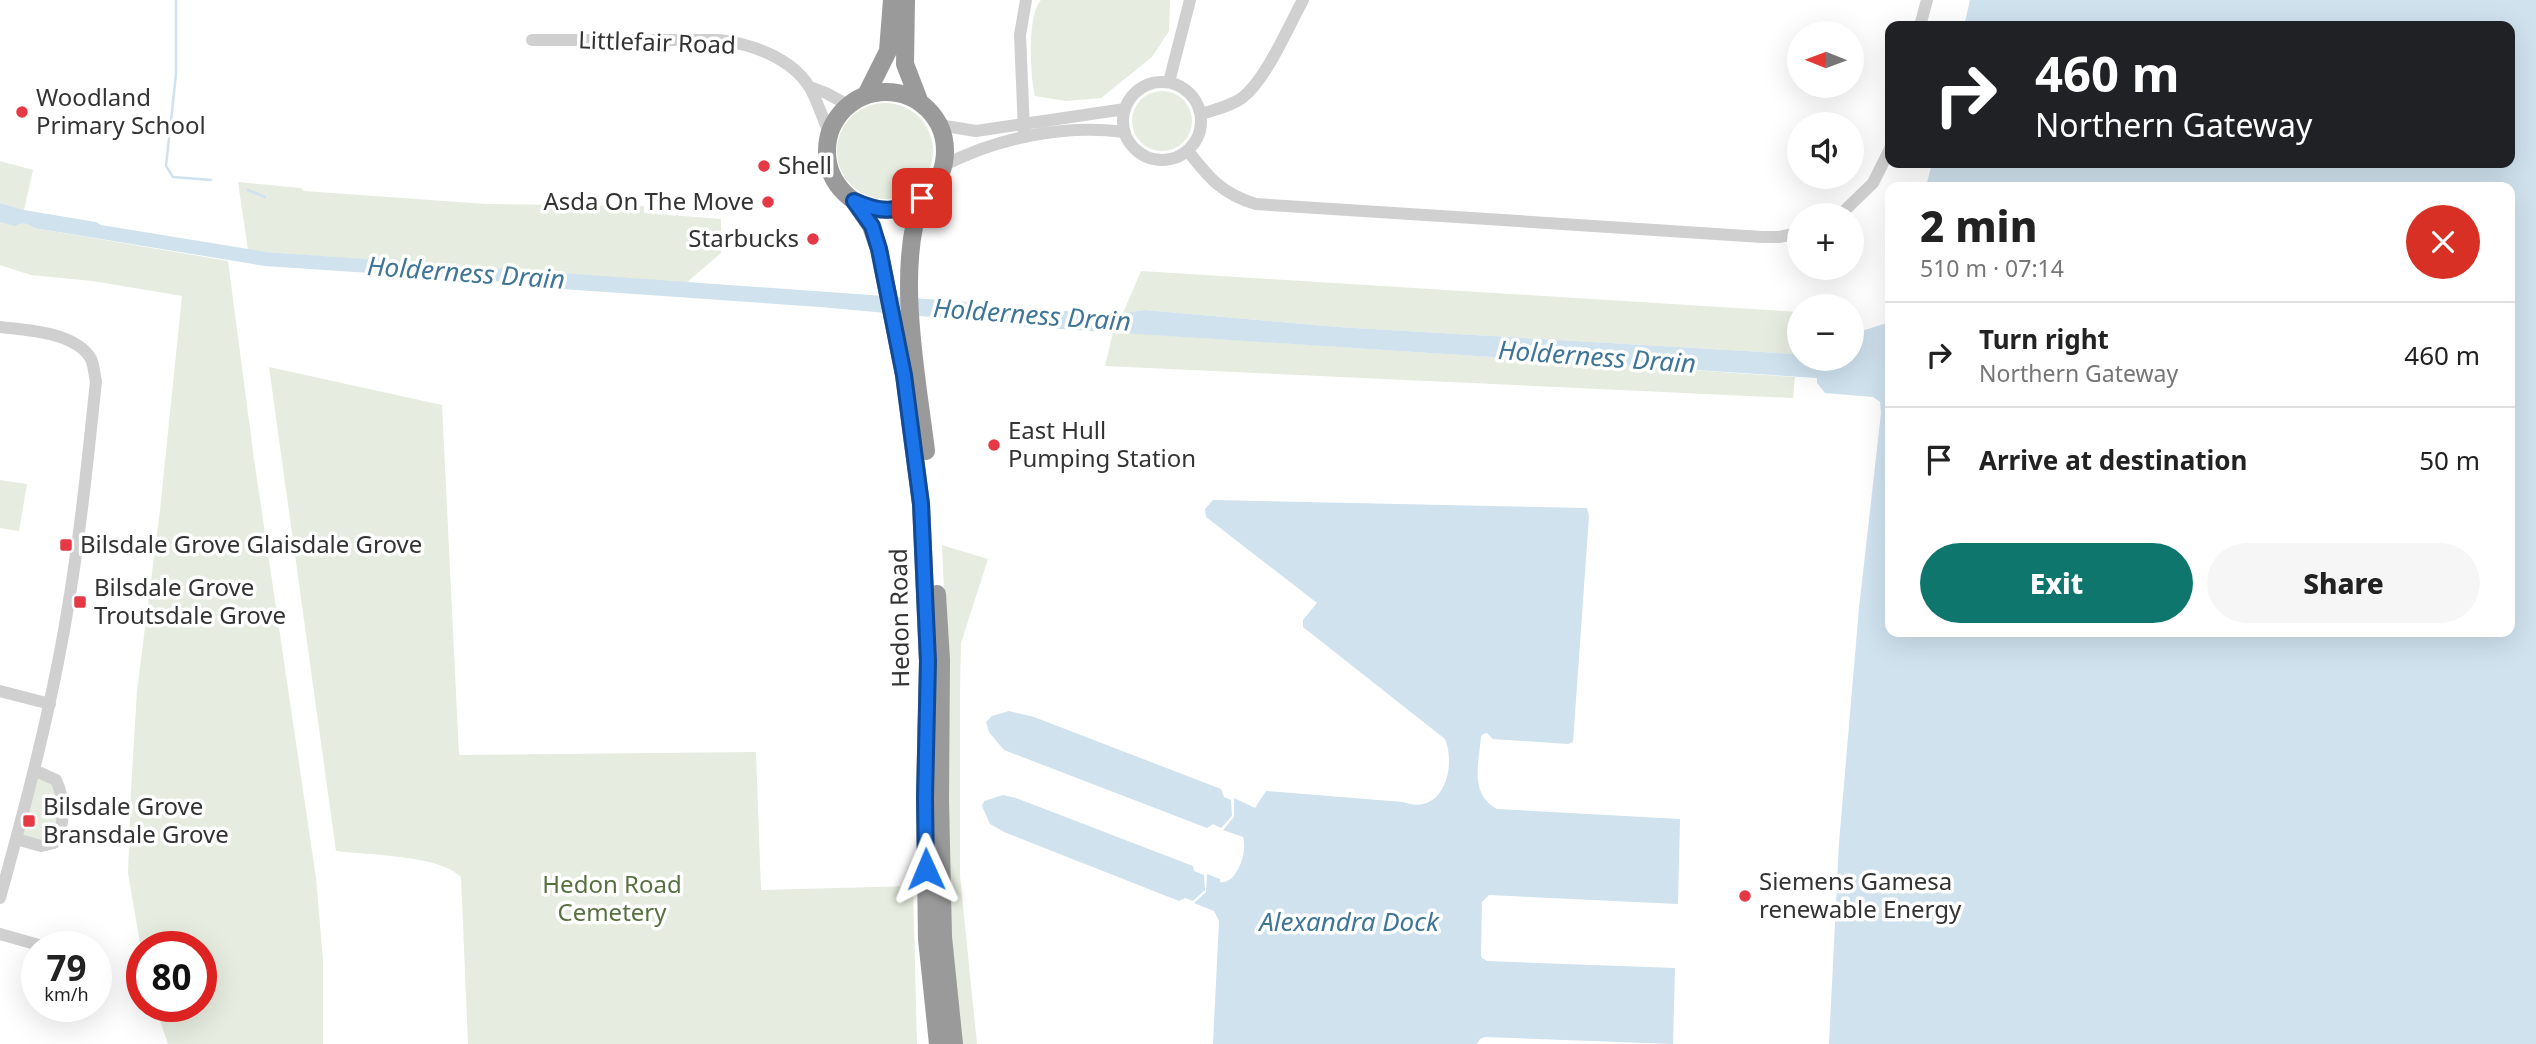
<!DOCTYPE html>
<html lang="en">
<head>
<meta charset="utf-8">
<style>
	:root { --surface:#fff; --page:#f6f6f6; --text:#222; --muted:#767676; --line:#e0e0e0; --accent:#0f766e }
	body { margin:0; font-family:"Noto Sans",sans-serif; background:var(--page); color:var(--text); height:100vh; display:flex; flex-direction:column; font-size:26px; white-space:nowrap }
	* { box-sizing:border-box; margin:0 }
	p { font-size:23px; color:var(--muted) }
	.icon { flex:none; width:38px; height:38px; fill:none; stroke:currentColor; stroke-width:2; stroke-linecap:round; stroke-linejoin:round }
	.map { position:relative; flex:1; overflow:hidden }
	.side { position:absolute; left:1885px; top:182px; width:630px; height:455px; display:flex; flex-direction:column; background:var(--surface); border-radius:14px; box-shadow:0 7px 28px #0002 }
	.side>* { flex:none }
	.guide { position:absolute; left:1885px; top:21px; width:630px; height:147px; border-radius:14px; box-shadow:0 7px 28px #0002; background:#202124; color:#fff; overflow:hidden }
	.needle { width:46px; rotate:271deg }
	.fabs { position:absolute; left:1787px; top:21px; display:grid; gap:14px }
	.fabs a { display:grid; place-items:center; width:77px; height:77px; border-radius:50%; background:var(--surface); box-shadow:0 7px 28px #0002; font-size:35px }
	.speed { position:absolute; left:21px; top:931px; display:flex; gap:14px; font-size:35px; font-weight:700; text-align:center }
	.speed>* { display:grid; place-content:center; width:91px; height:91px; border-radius:50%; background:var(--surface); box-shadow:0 7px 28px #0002; line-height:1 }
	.speed small { font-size:18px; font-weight:400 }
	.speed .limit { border:10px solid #d22; background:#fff; color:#111 }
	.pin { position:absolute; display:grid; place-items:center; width:60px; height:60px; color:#fff; margin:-30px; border-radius:14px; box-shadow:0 4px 10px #0006 }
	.me { position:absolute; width:77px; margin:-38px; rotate:359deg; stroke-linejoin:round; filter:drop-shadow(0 0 5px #0008) }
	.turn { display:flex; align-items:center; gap:24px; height:147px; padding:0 35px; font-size:32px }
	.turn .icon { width:91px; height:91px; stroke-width:2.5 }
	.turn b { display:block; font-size:49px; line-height:60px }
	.round { display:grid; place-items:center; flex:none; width:74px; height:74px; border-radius:37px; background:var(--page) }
	.headline { display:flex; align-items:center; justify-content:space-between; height:119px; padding:0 35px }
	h1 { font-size:42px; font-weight:800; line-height:52px }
	.action { display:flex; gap:14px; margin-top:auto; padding:14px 35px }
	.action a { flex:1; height:80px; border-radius:42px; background:var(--accent); color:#fff; font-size:28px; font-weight:800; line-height:80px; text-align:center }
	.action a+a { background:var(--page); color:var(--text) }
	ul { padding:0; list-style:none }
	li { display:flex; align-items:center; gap:21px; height:105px; padding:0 35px; border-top:2px solid var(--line) }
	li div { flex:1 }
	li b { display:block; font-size:26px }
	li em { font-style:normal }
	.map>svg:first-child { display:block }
	.green { fill:#e6ecdf }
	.water { fill:#cfe2ee }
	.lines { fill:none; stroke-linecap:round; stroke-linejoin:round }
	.stream { stroke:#cfe2ee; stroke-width:2.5 }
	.minor { stroke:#d0d0d0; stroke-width:12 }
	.highway { stroke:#9a9a9a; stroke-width:18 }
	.route-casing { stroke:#114b97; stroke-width:18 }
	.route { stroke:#1a73e8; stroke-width:12 }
	.poi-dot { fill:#e63946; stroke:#fff; stroke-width:2.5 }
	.labels { text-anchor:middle; stroke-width:7; stroke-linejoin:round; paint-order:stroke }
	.street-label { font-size:24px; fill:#333; stroke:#fff }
	.poi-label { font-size:24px; fill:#333; stroke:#fff; text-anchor:start }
	.park-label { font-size:24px; fill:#56703f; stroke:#fff }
	.water-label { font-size:26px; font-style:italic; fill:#3f7597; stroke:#fff }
</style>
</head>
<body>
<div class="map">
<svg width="2536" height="1044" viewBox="0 0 2536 1044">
	<rect width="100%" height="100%" fill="#fff"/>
	<path class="green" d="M1041 0H1170L1169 31 1152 57 1101 98 1066 101 1035 96C1030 76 1027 15 1041 0Z
		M1132 121a30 30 0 1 1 60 0a30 30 0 1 1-60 0Z
		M837 151a48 48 0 1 1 96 0a48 48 0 1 1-96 0Z
		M0 161 33 170 24 210 0 203Z
		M238 182 301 188 304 191 486 204 644 206V213L721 219V253L685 284 266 252 248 250Z
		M0 222 15 225C21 222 28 223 34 228L228 261 254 459 316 878 323 960V1044H168L155 1006H201V947H142V955L128 873 131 791 137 691 160 510 182 296 92 281 31 275 0 265Z
		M1141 271 1799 312 1796 354 1338 327 1145 310 1123 313Z
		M1113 332 1795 377 1793 398 1105 366Z
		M269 367 442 405 459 755 756 752 761 890 913 886 917 1044H468L461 877C440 855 367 855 336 851Z
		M0 480 27 484 19 531 0 528Z
		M942 545 988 559 961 643 960 690V876L977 1044H957L946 938 947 658Z
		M34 770 62 792 54 843 16 839Z"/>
	<path class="water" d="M1970 0H2536V1044H1829L1839 843 1859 608 1881 413 1880 402 1873 397 1825 393 1817 383V378L1029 327 991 320 975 321 820 307 533 287 522 283 265 266 34 228C28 223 21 222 15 226L0 222V203L24 210 96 222 101 225 266 252 982 303 992 306 1064 311 1123 313 1145 310 1338 327 1796 354H1799V359H1852V334L1890 322V632H2510V187H1926L1932 163H2510V26H1964Z
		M1213 500 1587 508 1589 516 1573 742 1568 744 1493 739 1487 733 1483 734 1481 737C1479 763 1469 794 1497 809L1680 819 1678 904 1489 895 1482 902 1481 954 1482 958 1487 961 1675 968 1673 1044 1485 1037 1480 1039 1477 1044H1213L1219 921 1214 911 1194 903 1206 892 1207 874 1220 879V882C1237 885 1248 851 1243 837L1223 830 1234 817V798L1255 808 1266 791 1403 802C1442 817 1457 768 1445 739L1303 627V620L1317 603 1206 517 1205 509Z
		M1009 711 1034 717 1221 789 1224 797 1231 800 1232 816 1221 828 1213 824 1207 828 1004 750 989 732 986 722 992 716Z
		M1003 795 1016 798 1193 866 1194 871 1204 875 1205 890 1193 901 1185 898 1179 901 1004 832 990 824 982 806 984 801Z"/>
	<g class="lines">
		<path class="stream" d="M176 0V74L166 166 173 177 211 180
			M248 190 265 197"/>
		<path class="minor" d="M1920 26 1927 0
			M532 40H719C752 44 792 58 810 88 818 102 823 120 830 134
			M1123 121a39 39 0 1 1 78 0a39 39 0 1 1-78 0Z
			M1169 82 1190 0
			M810 87 826 93 850 106
			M1201 114C1215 110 1230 106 1242 98 1266 80 1288 27 1303 0
			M939 125 976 131 1125 109
			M1024 131 1020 35 1026 0
			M1188 151C1209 178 1222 194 1256 204L1762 237H1779L1799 233
			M943 166C996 138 1064 124 1124 132
			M1840 215 1873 183 1890 149
			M0 327C26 330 76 332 91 359 94 365 94 374 96 381 88 458 80 536 67 613 51 709 26 804 0 898
			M0 691 50 704
			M16 839 41 846 54 843C66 825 65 799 56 780L34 770
			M0 934 46 947"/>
		<path class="highway" d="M906 0 905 64 920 103
			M827 151a59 59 0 1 1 118 0a59 59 0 1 1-118 0Z
			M866 95 888 51 892 0
			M922 198C895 269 917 376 926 451
			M854 201 871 226 879 249 904 375 921 504 928 661 925 798 927 939 938 1044
			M937 594 941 660 940 800 943 937 954 1044"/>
	</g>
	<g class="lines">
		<defs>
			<path id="route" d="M922 198C896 213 881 213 854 201L872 226 879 249 904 375 921 504 928 661 925 798 926 869"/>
		</defs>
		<use href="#route" class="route-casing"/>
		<use href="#route" class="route"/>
	</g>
	<g class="poi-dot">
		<circle cx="22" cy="112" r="7"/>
		<circle cx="764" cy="166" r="7"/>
		<circle cx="768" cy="202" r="7"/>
		<circle cx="813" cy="239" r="7"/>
		<circle cx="994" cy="445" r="7"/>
		<rect x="59" y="538" width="14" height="14" rx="3.5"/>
		<rect x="73" y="595" width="14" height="14" rx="3.5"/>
		<rect x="22" y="814" width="14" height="14" rx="3.5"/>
		<circle cx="1745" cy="896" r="7"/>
	</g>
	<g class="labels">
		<g class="street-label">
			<text transform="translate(657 43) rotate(2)" y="8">Littlefair Road</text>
			<text transform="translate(900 618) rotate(-91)" y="8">Hedon Road</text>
		</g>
		<g class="poi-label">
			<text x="36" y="106">Woodland<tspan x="36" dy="28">Primary School</tspan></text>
			<text x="778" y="174">Shell</text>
			<text x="754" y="210" text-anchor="end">Asda On The Move</text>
			<text x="799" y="247" text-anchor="end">Starbucks</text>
			<text x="1008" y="439">East Hull<tspan x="1008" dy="28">Pumping Station</tspan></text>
			<text x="80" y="553">Bilsdale Grove Glaisdale Grove</text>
			<text x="94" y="596">Bilsdale Grove<tspan x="94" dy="28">Troutsdale Grove</tspan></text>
			<text x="43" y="815">Bilsdale Grove<tspan x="43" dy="28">Bransdale Grove</tspan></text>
			<text x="1759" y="890">Siemens Gamesa<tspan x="1759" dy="28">renewable Energy</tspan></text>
		</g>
		<g class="park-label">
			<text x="612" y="893">Hedon Road<tspan x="612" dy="28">Cemetery</tspan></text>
		</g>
		<g class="water-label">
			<text transform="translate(466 273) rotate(4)" y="9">Holderness Drain</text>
			<text transform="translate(1032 315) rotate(4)" y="9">Holderness Drain</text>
			<text transform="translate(1597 357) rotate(4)" y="9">Holderness Drain</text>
			<text x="1349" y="931">Alexandra Dock</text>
		</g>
	</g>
</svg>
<div class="fabs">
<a><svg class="needle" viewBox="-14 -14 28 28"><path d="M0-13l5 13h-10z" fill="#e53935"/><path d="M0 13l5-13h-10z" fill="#767676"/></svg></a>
<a><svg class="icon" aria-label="sound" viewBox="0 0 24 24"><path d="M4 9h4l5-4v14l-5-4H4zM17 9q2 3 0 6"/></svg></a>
<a>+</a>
<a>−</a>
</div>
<div class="speed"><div>79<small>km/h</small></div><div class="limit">80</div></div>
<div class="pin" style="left:922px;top:198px;background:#d93025"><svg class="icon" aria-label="arrive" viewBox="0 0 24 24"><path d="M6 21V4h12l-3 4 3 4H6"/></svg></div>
<svg class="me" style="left:926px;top:869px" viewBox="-20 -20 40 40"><path d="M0-17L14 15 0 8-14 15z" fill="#1a73e8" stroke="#fff" stroke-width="4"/></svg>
<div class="guide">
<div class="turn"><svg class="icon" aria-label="right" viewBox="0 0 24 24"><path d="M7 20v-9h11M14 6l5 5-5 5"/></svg><div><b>460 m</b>Northern Gateway</div></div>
</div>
<section class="side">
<div class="headline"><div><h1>2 min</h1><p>510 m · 07:14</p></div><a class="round" style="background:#d93025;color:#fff"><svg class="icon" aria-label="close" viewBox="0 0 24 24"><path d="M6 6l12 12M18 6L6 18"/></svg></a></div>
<ul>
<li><svg class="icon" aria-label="right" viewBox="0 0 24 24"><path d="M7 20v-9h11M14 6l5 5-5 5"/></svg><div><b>Turn right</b><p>Northern Gateway</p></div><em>460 m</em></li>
<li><svg class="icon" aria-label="arrive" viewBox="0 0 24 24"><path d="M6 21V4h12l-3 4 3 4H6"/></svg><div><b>Arrive at destination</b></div><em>50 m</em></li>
</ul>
<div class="action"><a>Exit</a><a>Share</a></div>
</section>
</div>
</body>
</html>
